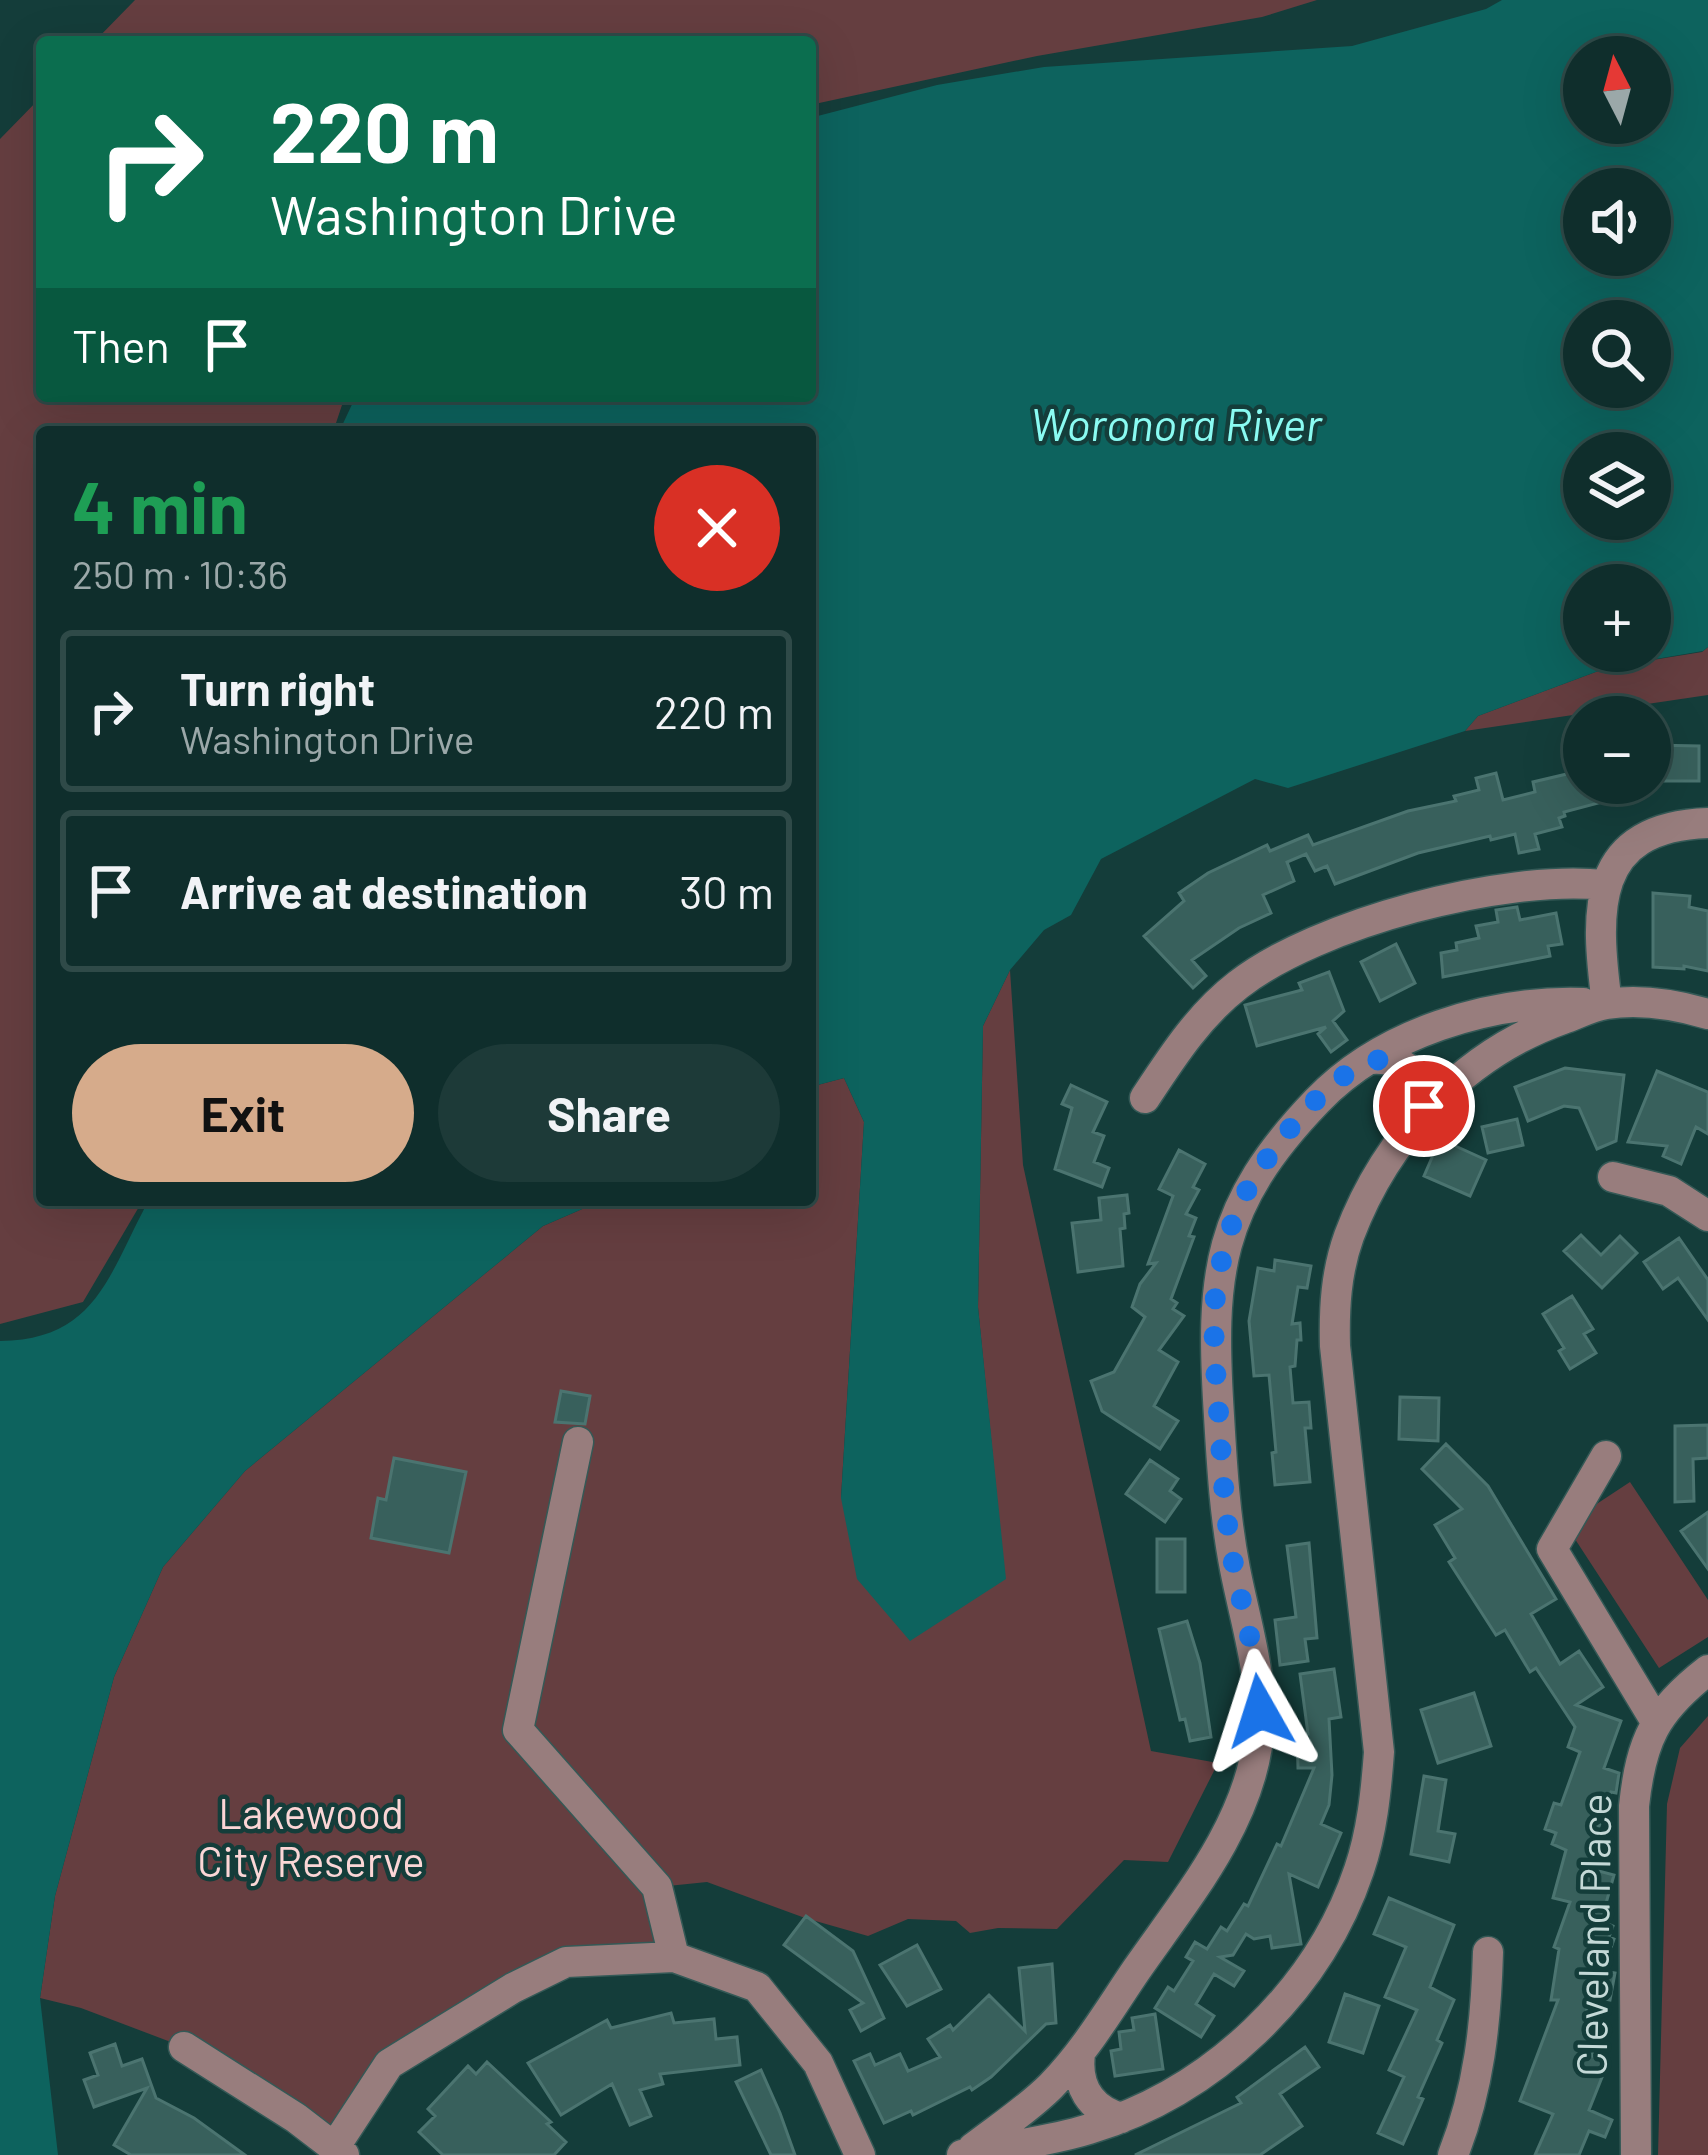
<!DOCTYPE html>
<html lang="en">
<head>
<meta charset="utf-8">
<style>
	:root { --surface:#0f2e2c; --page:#1d3a38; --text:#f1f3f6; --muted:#9ba8a9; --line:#2f4a48; --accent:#d6ab8b }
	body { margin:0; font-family:Barlow,sans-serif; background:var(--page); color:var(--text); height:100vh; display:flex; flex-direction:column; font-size:45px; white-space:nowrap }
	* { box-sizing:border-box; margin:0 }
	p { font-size:39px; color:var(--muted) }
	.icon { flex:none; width:66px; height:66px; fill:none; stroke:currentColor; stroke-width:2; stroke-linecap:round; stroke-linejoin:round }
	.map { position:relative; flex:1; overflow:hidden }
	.drawer { position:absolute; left:36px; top:426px; width:780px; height:780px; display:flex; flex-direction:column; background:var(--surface); border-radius:12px; box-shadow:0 12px 48px #0002,0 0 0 3px var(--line) }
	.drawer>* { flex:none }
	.top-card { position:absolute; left:36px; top:36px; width:780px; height:366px; border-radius:12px; box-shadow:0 12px 48px #0002,0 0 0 3px var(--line); background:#0b6e4f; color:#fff; overflow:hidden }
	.needle { width:78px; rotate:354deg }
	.controls { position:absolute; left:1563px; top:36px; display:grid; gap:24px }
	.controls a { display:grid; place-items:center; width:108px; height:108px; border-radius:50%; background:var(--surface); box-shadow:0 12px 48px #0002,0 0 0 3px var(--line); font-size:60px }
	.pin { position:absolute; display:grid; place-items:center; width:102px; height:102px; color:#fff; margin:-51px; border:6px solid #fff; border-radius:50%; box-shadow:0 3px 12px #0007 }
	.me { position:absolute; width:132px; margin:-66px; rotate:354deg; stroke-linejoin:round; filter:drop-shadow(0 0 9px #0008) }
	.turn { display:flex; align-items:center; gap:42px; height:252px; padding:0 36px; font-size:54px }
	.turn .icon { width:156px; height:156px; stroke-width:2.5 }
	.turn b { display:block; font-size:84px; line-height:102px }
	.then { display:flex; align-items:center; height:114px; padding:0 36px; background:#0003; gap:24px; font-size:45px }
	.round { display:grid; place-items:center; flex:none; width:126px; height:126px; border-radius:63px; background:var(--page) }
	.overview { display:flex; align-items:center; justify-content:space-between; height:204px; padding:0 36px }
	h1 { font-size:72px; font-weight:700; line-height:90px; color:#1e9e55 }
	.button { display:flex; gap:24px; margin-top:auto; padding:24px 36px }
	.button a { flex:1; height:138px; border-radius:72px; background:var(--accent); color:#111; font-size:48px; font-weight:700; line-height:138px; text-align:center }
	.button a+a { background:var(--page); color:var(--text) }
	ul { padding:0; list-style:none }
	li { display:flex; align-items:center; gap:36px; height:162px; margin:0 24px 18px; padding:0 12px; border:6px solid var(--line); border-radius:12px }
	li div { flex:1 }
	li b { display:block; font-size:45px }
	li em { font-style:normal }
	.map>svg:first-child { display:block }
	.green { fill:#653e40 }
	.water { fill:#0d635e; fill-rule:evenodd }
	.building { fill:#38605c; stroke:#4b7470; stroke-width:3 }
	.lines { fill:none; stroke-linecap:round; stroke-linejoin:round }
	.minor-casing { stroke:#345956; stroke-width:33 }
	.minor { stroke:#987d7d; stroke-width:30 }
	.route { stroke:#1a73e8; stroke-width:21; stroke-dasharray:0 37.8 }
	.labels { text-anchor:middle; stroke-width:9; stroke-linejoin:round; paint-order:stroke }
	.park-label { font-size:42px; fill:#fbd6d6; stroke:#143d3a }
	.street-label { font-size:42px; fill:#c4d9d7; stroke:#143d3a }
	.water-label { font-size:45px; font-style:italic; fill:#8afbf2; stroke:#143d3a }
</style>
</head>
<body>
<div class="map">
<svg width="1708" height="2155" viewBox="0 0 1708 2155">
	<rect width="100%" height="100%" fill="#143d3a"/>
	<path class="green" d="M135 0H1317L1262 17 1037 56 810 105V42H94Z
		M42 96V396H345L333 432H42V1200H143L83 1302 0 1324V139Z
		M1708 647V695L1465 731 1478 716 1609 667 1702 652Z
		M1010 970 1023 1165 1151 1751 1218 1763 1168 1862 1124 1860 1057 1929 998 1928 970 1933 956 1921 908 1919 868 1936 805 1918 707 1882 658 1887 674 1957 566 1962 389 2064 334 2148 184 2047 81 2008 40 1998 55 1896 114 1677 163 1567 245 1471 543 1226 603 1200H810V1087L844 1078 864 1122 841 1498 1005 1579 978 1307 983 1026Z
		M1630 1482 1708 1600V1637L1659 1668 1573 1536 1586 1511Z
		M1708 1716V2155H1658L1667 1804 1680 1748Z"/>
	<path class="water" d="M1502 0H1708V647L1703 651 1609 667 1478 716 1465 731 1288 788 1255 779 1101 859 1071 915 1044 930 1010 970 983 1026 978 1307 1006 1579 910 1641 857 1579 841 1498 864 1122 844 1078 810 1087V432H339L356 396H810V118L937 85 1044 67 1352 46 1486 9ZM1584 57H1650V123H1584ZM1584 189H1650V255H1584ZM1584 321H1650V387H1584ZM1584 453H1650V519H1584ZM1584 585H1650V651H1584Z
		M149 1200H603L543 1226 245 1471 163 1567 114 1677 55 1896 40 1998 58 2155H0V1341C98 1340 109 1272 149 1200Z"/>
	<path class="building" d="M1650 745 1699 746V781H1650Z
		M1584 770V783H1602L1606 801 1564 812 1565 816 1559 818 1562 827 1535 834 1539 849 1519 853 1515 834 1491 840 1490 836 1418 853 1335 884 1327 866 1315 871 1306 854 1287 862 1294 881 1263 895 1271 913 1239 928 1192 960 1206 976 1193 988 1144 936 1184 901 1179 893 1208 873 1267 845 1270 851 1308 835 1313 845 1408 811 1456 801 1454 796 1479 790 1476 778 1496 773 1503 800 1535 792 1533 782Z
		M1653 893 1690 896 1689 907 1708 911V971L1684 966V969L1653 967Z
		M1517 907 1520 920 1556 913 1562 944 1548 946 1550 956 1443 977 1441 953 1457 950 1456 943 1479 938 1476 926 1498 922 1496 910Z
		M1396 944 1415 983 1380 1001 1361 962Z
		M1329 972 1344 1011 1333 1021 1347 1040 1331 1052 1318 1034 1326 1027 1257 1046 1245 1005 1302 990 1299 983Z
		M1565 1068 1624 1075 1616 1141 1597 1149 1579 1108 1564 1106 1528 1121 1515 1087Z
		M1657 1071 1708 1092V1134L1696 1127 1681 1164 1663 1156 1667 1146 1628 1142Z
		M1071 1085 1107 1102 1093 1132 1104 1136 1094 1162 1109 1168 1102 1187 1055 1169 1072 1108 1062 1104Z
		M1517 1119 1523 1145 1488 1153 1482 1127Z
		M1440 1139 1486 1160 1470 1196 1424 1176Z
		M1179 1150 1205 1164 1193 1187 1199 1190 1186 1214 1196 1218 1189 1236 1194 1237 1171 1299 1177 1303 1173 1309 1184 1316 1159 1350 1178 1362 1154 1406 1178 1421 1160 1449 1102 1411 1091 1381 1114 1372 1145 1317 1132 1307 1140 1284 1156 1263 1148 1264 1173 1196 1159 1189Z
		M1127 1195 1129 1213 1124 1214 1125 1228 1120 1229 1123 1266 1078 1272 1072 1223 1101 1220 1099 1198Z
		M1581 1235 1601 1255 1620 1236 1637 1253 1602 1288 1564 1251Z
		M1679 1238 1708 1280V1320L1678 1278 1663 1289 1644 1262Z
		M1275 1260 1311 1266 1307 1288 1298 1287 1292 1324 1300 1323 1301 1340H1297L1295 1366 1290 1367 1293 1403 1309 1402 1311 1428H1305L1310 1482 1275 1485 1272 1453 1276 1452 1269 1375 1254 1376 1249 1321 1258 1268 1274 1271Z
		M1572 1296 1593 1329 1584 1334 1596 1353 1570 1369 1559 1351 1564 1348 1543 1314Z
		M561 1391 590 1396 585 1424 555 1422Z
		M1400 1397 1439 1398 1438 1441 1399 1439Z
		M1708 1425V1458L1693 1459 1694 1501 1675 1502V1426Z
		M1446 1444 1488 1486 1556 1599 1531 1614 1560 1664 1579 1651 1603 1687 1576 1705 1621 1721 1604 1768 1619 1773 1616 1793 1611 1792 1595 1838 1601 1841 1591 1869 1614 1875 1601 1921 1613 1926 1609 1937 1614 1939 1603 1971 1615 1973 1610 2000 1589 1996 1583 2033 1599 2039 1592 2056 1608 2062 1589 2110 1612 2120 1605 2137 1589 2131 1579 2155H1535L1553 2114 1520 2101 1558 2000H1551L1559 1949 1554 1947 1570 1902 1553 1898 1566 1850 1552 1844 1556 1833 1545 1829 1554 1803 1561 1805 1580 1752 1568 1747 1575 1727 1536 1668 1530 1672 1505 1630 1496 1635 1449 1562 1455 1558 1435 1525 1462 1509 1422 1469Z
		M394 1458 466 1472 449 1553 371 1538 378 1498 386 1500Z
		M1150 1460 1178 1479 1170 1491 1181 1499 1165 1522 1126 1494Z
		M1708 1512V1569L1681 1531Z
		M1157 1539H1185V1592H1157Z
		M1309 1543 1317 1638 1305 1639 1308 1661 1280 1665 1275 1620 1296 1617 1287 1546Z
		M1187 1621 1200 1663 1211 1737 1190 1741 1185 1719 1180 1720 1159 1629Z
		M1334 1669 1341 1717 1329 1719 1332 1775 1329 1805 1321 1824 1341 1833 1318 1887 1289 1874 1301 1944 1272 1948 1270 1936 1254 1939 1246 1934 1233 1955 1220 1957 1244 1971 1234 1986 1214 1974 1196 2004 1214 2016 1201 2037 1155 2008 1168 1987 1174 1991 1193 1961 1186 1957 1195 1942 1207 1949 1221 1927 1227 1931 1244 1904 1248 1906 1277 1844 1281 1846 1314 1768H1298L1297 1734H1308L1300 1674Z
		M1474 1693 1491 1746 1438 1763 1421 1710Z
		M1424 1776 1446 1780 1438 1831 1455 1834 1449 1862 1411 1854Z
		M1389 1898 1454 1925 1430 1987 1454 2000 1437 2040 1442 2043 1418 2097 1423 2099 1403 2144 1378 2133 1404 2077 1389 2070 1417 2010 1385 1997 1406 1947 1374 1934Z
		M806 1916 853 1951 884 2018 861 2031 850 2010 863 2003 784 1945Z
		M917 1945 941 1989 907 2006 880 1965Z
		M1052 1964 1056 2023 1046 2024 991 2077 972 2090 970 2087 913 2115 911 2111 884 2123 854 2061 870 2054 875 2065 900 2054 908 2071 940 2057 928 2039 950 2025 953 2030 989 1995 1025 2031 1019 1968Z
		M1345 1994 1379 2006 1363 2053 1329 2042Z
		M671 2013 674 2023 714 2019 716 2039 737 2037 740 2065 660 2074 663 2084 640 2090 651 2116 630 2125 612 2084 561 2115 528 2063 607 2020 611 2028Z
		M1155 2014 1163 2069 1115 2076 1111 2051 1121 2049 1119 2032 1134 2030 1132 2018Z
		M115 2044 122 2066 142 2059 156 2098 194 2118 245 2155H131L114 2145 147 2088 94 2107 84 2080 98 2075 90 2053Z
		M1305 2047 1319 2067 1280 2094 1302 2126 1260 2155H1135L1241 2103 1237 2097Z
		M487 2062 551 2122 547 2124 566 2142 554 2155H443L419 2132 435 2116 428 2109 468 2066 476 2074Z
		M761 2070 780 2113 795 2155H771L736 2082Z"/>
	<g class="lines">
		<defs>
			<path id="minor" d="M1607 1004C1595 912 1589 827 1708 823
				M1372 1059C1406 1057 1426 1079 1423 1113
				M1145 1098C1172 1057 1199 1015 1238 985 1317 923 1505 874 1604 885
				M1613 1177 1669 1191 1708 1216
				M578 1442 518 1730 657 1887 674 1957
				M1606 1456 1552 1549 1655 1720
				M184 2047 296 2118 344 2155
				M1080 2054C1076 2086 1090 2109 1121 2118
				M334 2148 389 2064 513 1988 566 1962 674 1957 757 1987 818 2063 860 2155
				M973 2148C999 2128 1028 2109 1051 2086 1086 2050 1109 2010 1137 1969 1185 1900 1248 1825 1258 1739 1265 1680 1246 1626 1235 1569 1225 1518 1222 1467 1219 1416 1210 1275 1216 1206 1317 1101 1382 1033 1490 1000 1583 1003
				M962 2155C1004 2146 1048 2142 1089 2129 1212 2092 1318 1992 1359 1870 1372 1832 1376 1792 1379 1752L1335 1346C1334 1308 1336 1272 1349 1236 1386 1137 1464 1054 1563 1019 1577 1014 1593 1006 1607 1004 1639 999 1677 1005 1708 1014
				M1453 2155C1479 2089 1486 2023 1488 1952
				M1636 2155 1634 1806C1641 1740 1655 1711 1708 1670"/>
		</defs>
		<use href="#minor" class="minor-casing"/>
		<use href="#minor" class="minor"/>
	</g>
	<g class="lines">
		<path class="route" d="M1260 1711C1258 1664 1246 1622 1236 1576 1224 1519 1222 1462 1218 1404 1215 1359 1210 1312 1220 1268 1225 1244 1232 1220 1243 1198 1262 1159 1348 1040 1398 1062 1416 1070 1424 1087 1424 1106"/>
	</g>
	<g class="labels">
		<g class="park-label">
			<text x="311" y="1829">Lakewood<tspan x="311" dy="48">City Reserve</tspan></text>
		</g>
		<g class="street-label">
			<text transform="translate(1594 1935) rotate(-89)" y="15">Cleveland Place</text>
		</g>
		<g class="water-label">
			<text x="1176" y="441">Woronora River</text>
		</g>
	</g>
</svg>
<div class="controls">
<a><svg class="needle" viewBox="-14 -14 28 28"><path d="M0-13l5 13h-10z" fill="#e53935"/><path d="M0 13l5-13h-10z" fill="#9ba8a9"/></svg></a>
<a><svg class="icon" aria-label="sound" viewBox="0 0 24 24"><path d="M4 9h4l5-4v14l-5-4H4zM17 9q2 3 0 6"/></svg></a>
<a><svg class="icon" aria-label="search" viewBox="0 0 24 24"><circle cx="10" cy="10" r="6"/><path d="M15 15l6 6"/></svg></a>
<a><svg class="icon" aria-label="layers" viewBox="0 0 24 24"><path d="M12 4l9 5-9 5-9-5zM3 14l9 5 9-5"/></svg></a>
<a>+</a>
<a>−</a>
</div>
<div class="pin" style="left:1424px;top:1106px;background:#d93025"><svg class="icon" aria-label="arrive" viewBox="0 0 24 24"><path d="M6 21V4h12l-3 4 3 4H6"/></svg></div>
<svg class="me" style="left:1260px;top:1711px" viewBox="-20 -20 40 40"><path d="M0-17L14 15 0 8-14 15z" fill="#1a73e8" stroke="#fff" stroke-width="4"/></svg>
<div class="top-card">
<div class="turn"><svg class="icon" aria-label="right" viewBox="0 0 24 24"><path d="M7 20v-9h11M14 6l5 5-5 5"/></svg><div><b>220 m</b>Washington Drive</div></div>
<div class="then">Then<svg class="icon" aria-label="arrive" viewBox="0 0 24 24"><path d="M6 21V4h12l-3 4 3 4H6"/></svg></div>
</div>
<section class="drawer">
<div class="overview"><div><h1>4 min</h1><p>250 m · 10:36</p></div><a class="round" style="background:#d93025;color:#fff"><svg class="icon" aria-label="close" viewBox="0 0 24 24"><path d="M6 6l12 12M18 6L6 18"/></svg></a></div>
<ul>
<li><svg class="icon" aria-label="right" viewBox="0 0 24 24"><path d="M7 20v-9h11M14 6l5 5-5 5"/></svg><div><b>Turn right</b><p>Washington Drive</p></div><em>220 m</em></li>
<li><svg class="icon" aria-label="arrive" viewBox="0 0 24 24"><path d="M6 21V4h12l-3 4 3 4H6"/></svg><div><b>Arrive at destination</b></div><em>30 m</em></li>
</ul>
<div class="button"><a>Exit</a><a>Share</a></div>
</section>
</div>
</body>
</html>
